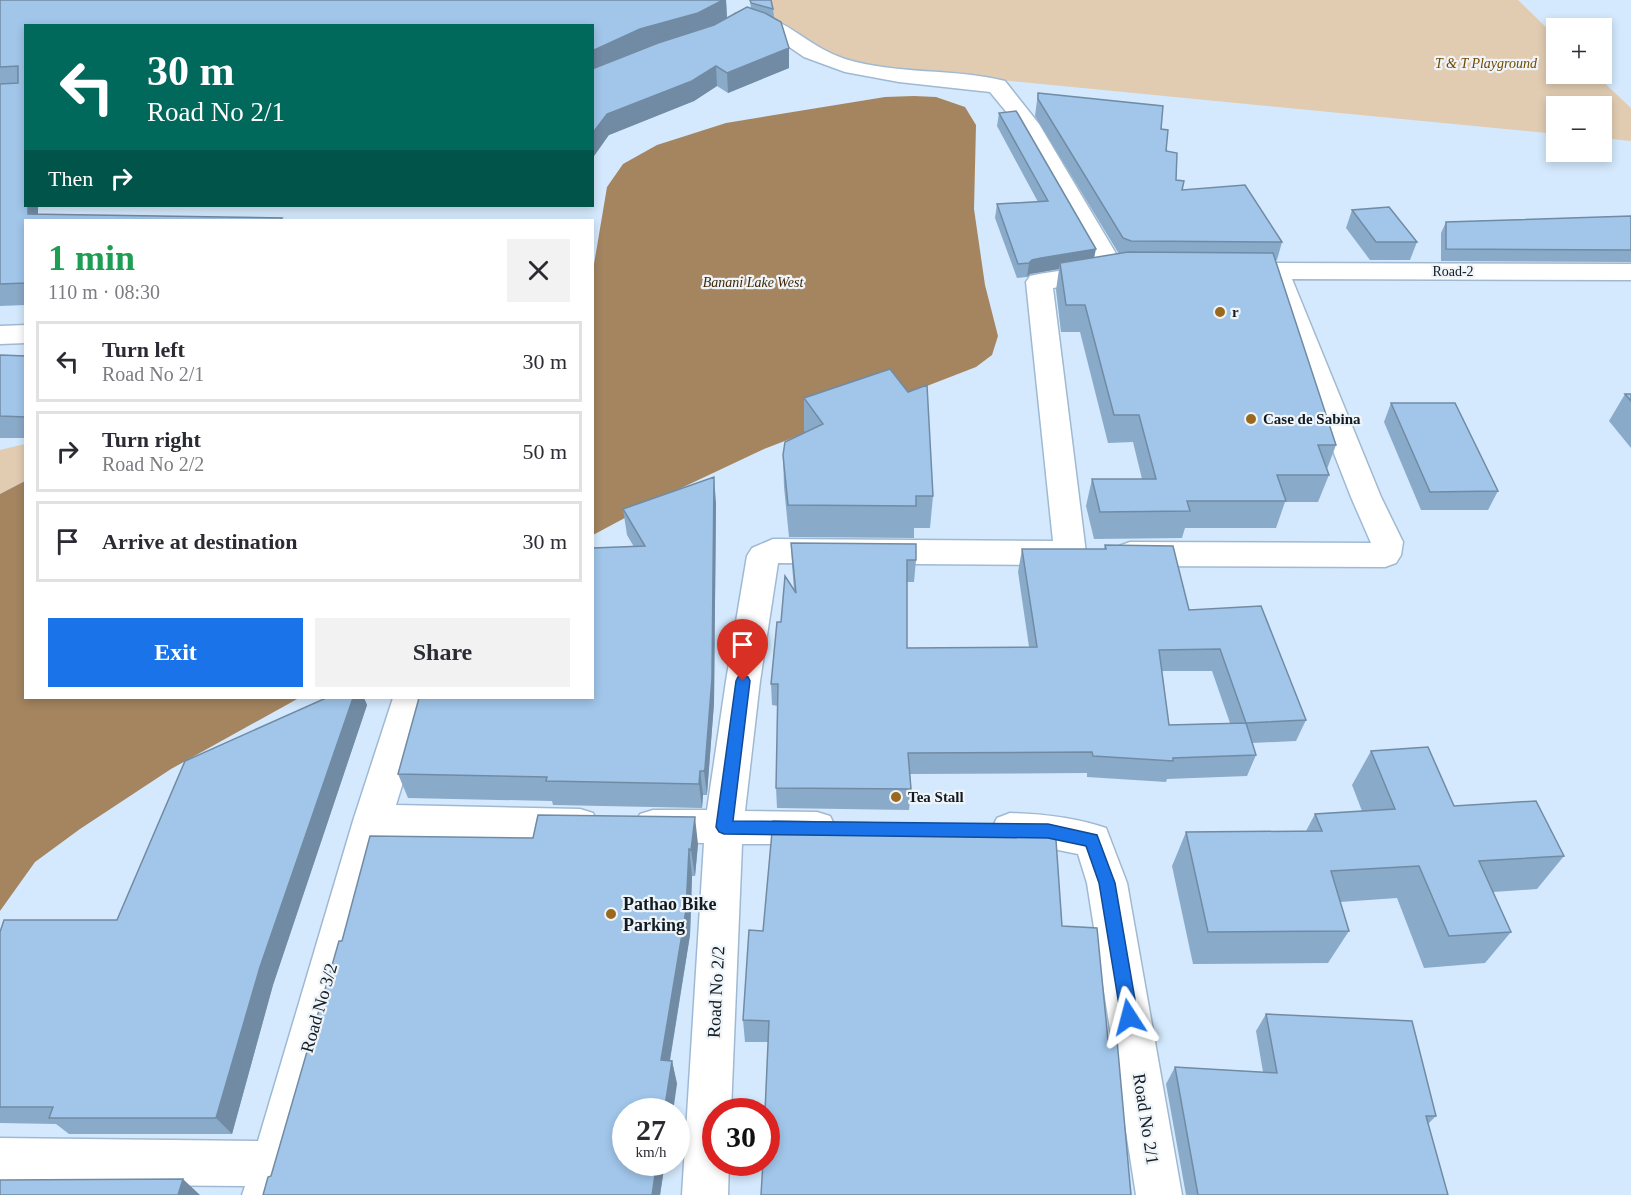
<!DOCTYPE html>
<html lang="en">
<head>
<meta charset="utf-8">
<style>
	:root { --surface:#fff; --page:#f2f2f3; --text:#2b2b33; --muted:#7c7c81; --line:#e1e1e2; --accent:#1a73e8 }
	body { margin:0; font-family:"Times New Roman",serif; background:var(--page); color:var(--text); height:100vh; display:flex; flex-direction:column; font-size:22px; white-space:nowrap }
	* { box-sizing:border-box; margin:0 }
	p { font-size:20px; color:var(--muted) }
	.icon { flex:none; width:33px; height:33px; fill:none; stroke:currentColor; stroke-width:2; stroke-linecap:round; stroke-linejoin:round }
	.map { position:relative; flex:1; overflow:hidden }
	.sheet { position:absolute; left:24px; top:219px; width:570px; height:480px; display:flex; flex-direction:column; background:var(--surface); border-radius:0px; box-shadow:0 3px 9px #0003 }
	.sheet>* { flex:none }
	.hud { position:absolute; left:24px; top:24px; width:570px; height:183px; border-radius:0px; box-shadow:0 3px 9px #0003; background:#00695c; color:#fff; overflow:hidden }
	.buttons { position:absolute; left:1546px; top:18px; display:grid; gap:12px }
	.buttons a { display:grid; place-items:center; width:66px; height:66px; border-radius:0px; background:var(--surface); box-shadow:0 3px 9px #0003; font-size:30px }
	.speed { position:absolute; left:612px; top:1098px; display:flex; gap:12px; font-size:30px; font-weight:700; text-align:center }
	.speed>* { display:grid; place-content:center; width:78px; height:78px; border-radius:50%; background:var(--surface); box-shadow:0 3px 9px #0003; line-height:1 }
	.speed small { font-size:15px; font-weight:400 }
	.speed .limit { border:9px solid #d22; background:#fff; color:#111 }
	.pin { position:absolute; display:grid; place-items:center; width:51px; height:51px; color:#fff; margin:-62px -26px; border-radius:50% 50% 50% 0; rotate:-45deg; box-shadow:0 0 6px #0007 }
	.pin .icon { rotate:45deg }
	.me { position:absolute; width:66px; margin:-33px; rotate:351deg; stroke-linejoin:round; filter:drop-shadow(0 0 4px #0008) }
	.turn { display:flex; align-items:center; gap:21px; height:126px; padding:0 24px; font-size:27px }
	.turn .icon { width:78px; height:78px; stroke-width:2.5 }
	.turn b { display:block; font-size:42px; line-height:51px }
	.then { display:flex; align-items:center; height:57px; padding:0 24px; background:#0003; gap:12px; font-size:22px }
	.round { display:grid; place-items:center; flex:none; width:63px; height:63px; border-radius:0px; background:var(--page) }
	.summary { display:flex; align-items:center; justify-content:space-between; height:102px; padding:0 24px }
	h1 { font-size:36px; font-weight:600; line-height:45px; color:#1e9e55 }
	.cta { display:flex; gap:12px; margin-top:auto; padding:12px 24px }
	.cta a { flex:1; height:69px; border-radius:0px; background:var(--accent); color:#fff; font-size:24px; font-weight:600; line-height:69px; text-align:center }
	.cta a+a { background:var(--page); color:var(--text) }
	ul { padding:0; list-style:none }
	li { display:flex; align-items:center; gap:18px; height:81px; margin:0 12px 9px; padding:0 12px; border:3px solid var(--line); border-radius:0px }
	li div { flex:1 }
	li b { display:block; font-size:22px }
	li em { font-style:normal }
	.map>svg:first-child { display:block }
	.green { fill:#e1ccb2 }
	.water { fill:#a48560 }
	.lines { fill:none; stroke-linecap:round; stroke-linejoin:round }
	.street-casing { stroke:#a0b9d2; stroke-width:3 }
	.street { fill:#fff; fill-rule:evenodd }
	.wall { fill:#8aaac9; fill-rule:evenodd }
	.shaded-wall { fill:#718ba4 }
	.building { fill:#a1c6ea; stroke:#718ba4; stroke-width:1.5 }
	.route { fill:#1a73e8; stroke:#114b97; stroke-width:1.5 }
	.poi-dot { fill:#9b691e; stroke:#eff4f9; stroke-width:2 }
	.labels { text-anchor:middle; stroke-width:4.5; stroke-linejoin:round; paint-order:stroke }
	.far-park-label { font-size:14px; font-style:italic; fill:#734902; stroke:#eff4f9 }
	.far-street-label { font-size:14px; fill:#111b23; stroke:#eff4f9 }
	.far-water-label { font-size:14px; font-style:italic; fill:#3d2706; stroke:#eff4f9 }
	.poi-label { font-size:15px; font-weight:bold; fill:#111b23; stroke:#eff4f9; text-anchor:start }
	.near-poi-label { font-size:18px; font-weight:bold; fill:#111b23; stroke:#eff4f9; text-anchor:start }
	.near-street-label { font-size:18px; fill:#111b23; stroke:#eff4f9 }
</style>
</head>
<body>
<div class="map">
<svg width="1631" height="1195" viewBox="0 0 1631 1195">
	<rect width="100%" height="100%" fill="#d4e9fd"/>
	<path class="green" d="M749 0H1518L1557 38V74H1595L1631 108V141L1602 138V106H1557V134L979 78 900 74 815 51 768 24Z
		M25 444V481L0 494V450Z"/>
	<path class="water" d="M914 96 936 97 965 107 976 125 974 209 985 285 998 336 992 355 976 367 764 449 677 490 593 535V270L607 187 623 164 657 145 726 123 885 97Z
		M25 481 26 698H299L171 769 80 829 35 862 0 911V494Z"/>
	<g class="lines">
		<defs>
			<path id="street" d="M742 12C790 17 803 45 845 59 897 75 953 68 1005 81L1039 124 1118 257 1127 261 1152 264 1156 270 1152 276 1143 278 1113 275 1102 280 1053 288 1086 553 1081 561 1070 565 778 563 760 681 745 811 817 812 830 816 836 828 830 840 817 844H742L731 1112H716V1162H729L728 1195H682L704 843 653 842 640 838 634 826 640 814 653 810H707L726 681 747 556 752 548 773 539 1053 541 1026 282 1030 276 1039 274 1097 265 1018 126 990 92 899 82 845 72 804 57 760 27 735 22 732 18 735 14Z
				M1255 263 1631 264V280L1292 279 1381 497 1403 542 1401 555 1396 563 1385 567 1130 566 1119 562 1114 554 1119 546 1130 542 1371 543 1351 497 1266 279 1246 277 1242 271 1246 265Z
				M26 325V343L0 344V326Z
				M393 698H429L396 805 580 809 593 813 599 825 593 837 580 841 386 838 288 1195H242L245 1186 0 1184V1138L258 1141 353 821Z
				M1010 813C1043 814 1074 817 1106 828L1127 883 1182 1195H1136L1087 883 1078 854 1048 848 1010 847 997 842 991 830 997 818Z"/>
		</defs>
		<use href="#street" class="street-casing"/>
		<use href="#street" class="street"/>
	</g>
	<path class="wall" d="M0 0H726L727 18 751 9 750 0 773 9 774 17 789 68 728 93 717 86 694 101 609 135 592 26H26V206H38V214L282 218 283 220H26V305L0 306Z
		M1038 93 1161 129 1176 180 1182 190 1282 242 1277 260H1275L1336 445 1327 469 1329 475 1318 502H1285L1276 528H1185L1182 538 1094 539 1086 506 1092 479H1142L1133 442 1108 443 1080 332H1061L1056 290 1059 269 1030 274 1027 277 1017 278 995 218 997 204 1038 202 997 126 999 113 1095 258 1119 254 1035 116Z
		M1352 210 1417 242 1410 260H1370L1346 228Z
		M1631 216V262L1441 261V233L1446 222Z
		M0 355 26 356V438H0Z
		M1625 394H1631V448L1609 421Z
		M804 398 933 496 930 528H914V538L789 537 784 487 783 455 805 432 804 430Z
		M1391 403 1498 491 1488 510H1421L1384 422Z
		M716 503 714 703 707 792V795H703L702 808 553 805 552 801 408 798 398 774 634 547 627 535 623 509Z
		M791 543 916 560 914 582H907V648L1029 647 1018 572 1022 549H1104L1105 545 1189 610 1306 720 1296 741 1252 743 1256 755 1247 776 1167 779 1166 782 1087 777V773L910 774 911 789 909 810 777 808 776 788 778 706 772 705 771 684 781 622 794 590 792 565ZM1162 671H1212L1230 723 1169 725Z
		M326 698H364L367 705 273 985 232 1134H69L56 1124 0 1123V932L117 920Z
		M1371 751 1454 806 1564 856 1537 889 1493 892 1511 932 1485 963 1424 968 1397 898 1340 902 1349 931 1328 963 1193 964 1172 866 1186 832 1306 831 1315 814 1362 811 1352 785Z
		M698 844 695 876H692L690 935 670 1061H672L677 1084 626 1162H665L660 1195H263L271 1176 342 941Z
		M1062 926 1108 1040 768 1042H745L743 1020 763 931Z
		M1266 1014 1436 1116 1428 1124 1448 1195H1186L1166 1084 1175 1067 1263 1072 1256 1031Z"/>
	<path class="shaded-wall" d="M723 0H726L727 19 699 33 592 72V51L640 29Z
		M789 48V68L728 93 727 73Z
		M716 66 717 86 694 101 609 135 592 159V134L607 114Z
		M28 206H38V220L28 214Z
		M1096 249 1093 263H1060L1059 269 1030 274 1027 277 1029 263 1032 260Z
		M714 477 716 503 714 703 707 795 704 771Z
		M353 698H364L367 705 273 985 232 1134 216 1118 260 967Z
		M700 771 703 795 702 808 699 784Z
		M695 817 698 844 695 876 691 850Z
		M689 849 692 876 690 935 666 1083 661 1060Z
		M672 1061 677 1084 673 1112H664Z
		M657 1162H665L660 1195H652Z
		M183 1179 200 1195H178Z"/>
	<path class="building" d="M0 0H723L698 13 640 29 592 51V26H26V206H28V214L282 218 280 220H26V283L0 284V84L18 83V66L0 67Z
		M750 0H771L773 9 751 3Z
		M747 7 765 13 781 22 789 48 727 73 716 66 692 81 607 114 592 134V69L658 43 714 25Z
		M1038 93 1163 106 1161 129 1168 130 1166 151 1177 153 1176 180 1184 181 1182 190 1245 185 1282 242 1131 241 1123 238 1038 99Z
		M1016 111 1018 114 1096 249 1041 258 1032 260 1029 263 1018 264 997 204 1048 201 999 113Z
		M1389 207 1417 242H1376L1352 210Z
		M1631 216V250L1446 249V222Z
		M1128 252 1273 253 1336 445H1318L1329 475H1277L1286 501H1187L1190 511 1100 512 1092 479H1156L1139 415H1114L1085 305H1066L1060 263Z
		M0 355 26 356V417L0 416Z
		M890 369 908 392 927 385 933 496H916V506L788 505 783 455 785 442 823 424 804 398Z
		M1625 394H1631V401Z
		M1391 403H1455L1498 491 1430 492Z
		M714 477 712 678 705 768 704 771H700L699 784 546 781 547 777 398 774 419 698H592L593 548 645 546 623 509Z
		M791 543 916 544V560H907V648L1037 647 1022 549H1106L1105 545 1173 546 1189 610 1261 606 1306 720 1246 723 1220 649 1159 650 1169 725 1246 723 1256 755 1173 758V761L1093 756 1092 752 908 753 911 789 776 788 778 684H771L777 622H781L785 576 796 593Z
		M326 698H353L260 967 216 1118H49L53 1107H0V932L4 920H117L185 761Z
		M1428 747 1454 806 1536 801 1564 856 1479 861 1511 932 1449 936 1419 866 1331 871 1349 931 1208 932 1186 832 1322 831 1315 814 1395 809 1371 751Z
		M538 815 695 817 691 850 689 849 686 910 661 1060 672 1061 664 1112H626V1162H657L652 1195H263L268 1177 271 1176 339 941H342L370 836 533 838Z
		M773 821 1055 826 1062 926 1097 928 1108 1040H1117L1131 1195H761L763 1162H766V1112H765L769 1021 743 1020 749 930 763 931Z
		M1266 1014 1412 1021 1436 1116H1426L1448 1195H1198L1175 1067 1277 1073Z
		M183 1179 178 1195H0V1180Z"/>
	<path class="route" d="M743 676 748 677 750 681 733 821 1048 824 1097 835 1115 883 1138 1017 1135 1023 1129 1025 1123 1023 1121 1017 1099 883 1086 846 1048 838 724 834 719 832 716 827 736 681 738 677Z"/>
	<g class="poi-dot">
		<circle cx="1220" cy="312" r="6"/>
		<circle cx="1251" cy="419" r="6"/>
		<circle cx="896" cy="797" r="6"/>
		<circle cx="611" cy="914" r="6"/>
	</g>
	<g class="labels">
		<g class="far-park-label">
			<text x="1486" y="68">T &amp; T Playground</text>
		</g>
		<g class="far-street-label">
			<text x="1453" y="276">Road-2</text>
		</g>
		<g class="far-water-label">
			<text x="753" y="287">Banani Lake West</text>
		</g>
		<g class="poi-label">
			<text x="1232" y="317">r</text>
			<text x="1263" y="424">Case de Sabina</text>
			<text x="908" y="802">Tea Stall</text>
		</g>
		<g class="near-poi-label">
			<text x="623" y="910">Pathao Bike<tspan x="623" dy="21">Parking</tspan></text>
		</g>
		<g class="near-street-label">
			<text transform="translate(716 992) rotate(-87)" y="6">Road No 2/2</text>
			<text transform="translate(319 1008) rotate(-74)" y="6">Road No 3/2</text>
			<text transform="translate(1146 1119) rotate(81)" y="6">Road No 2/1</text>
		</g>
	</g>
</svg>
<div class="buttons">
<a>+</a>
<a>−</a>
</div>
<div class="speed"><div>27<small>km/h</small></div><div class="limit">30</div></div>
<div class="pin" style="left:743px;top:681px;background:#d93025"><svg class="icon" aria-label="arrive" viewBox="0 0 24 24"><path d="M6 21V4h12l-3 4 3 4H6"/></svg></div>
<svg class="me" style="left:1129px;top:1017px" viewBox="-20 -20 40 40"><path d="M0-17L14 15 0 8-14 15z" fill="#1a73e8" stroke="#fff" stroke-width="4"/></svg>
<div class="hud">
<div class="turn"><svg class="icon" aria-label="left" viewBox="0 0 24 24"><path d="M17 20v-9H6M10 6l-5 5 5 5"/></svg><div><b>30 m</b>Road No 2/1</div></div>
<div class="then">Then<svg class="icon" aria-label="right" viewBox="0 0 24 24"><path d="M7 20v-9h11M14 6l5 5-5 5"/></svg></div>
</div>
<section class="sheet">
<div class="summary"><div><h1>1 min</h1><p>110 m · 08:30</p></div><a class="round"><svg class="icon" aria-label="close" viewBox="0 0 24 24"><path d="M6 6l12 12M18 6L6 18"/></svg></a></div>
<ul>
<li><svg class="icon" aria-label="left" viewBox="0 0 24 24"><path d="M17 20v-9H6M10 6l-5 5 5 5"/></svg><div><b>Turn left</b><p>Road No 2/1</p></div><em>30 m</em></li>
<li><svg class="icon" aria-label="right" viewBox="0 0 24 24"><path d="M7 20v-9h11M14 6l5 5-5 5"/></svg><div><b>Turn right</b><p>Road No 2/2</p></div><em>50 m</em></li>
<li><svg class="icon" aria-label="arrive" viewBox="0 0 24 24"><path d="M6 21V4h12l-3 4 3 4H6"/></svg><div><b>Arrive at destination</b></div><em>30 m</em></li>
</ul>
<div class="cta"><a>Exit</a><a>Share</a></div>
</section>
</div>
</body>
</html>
